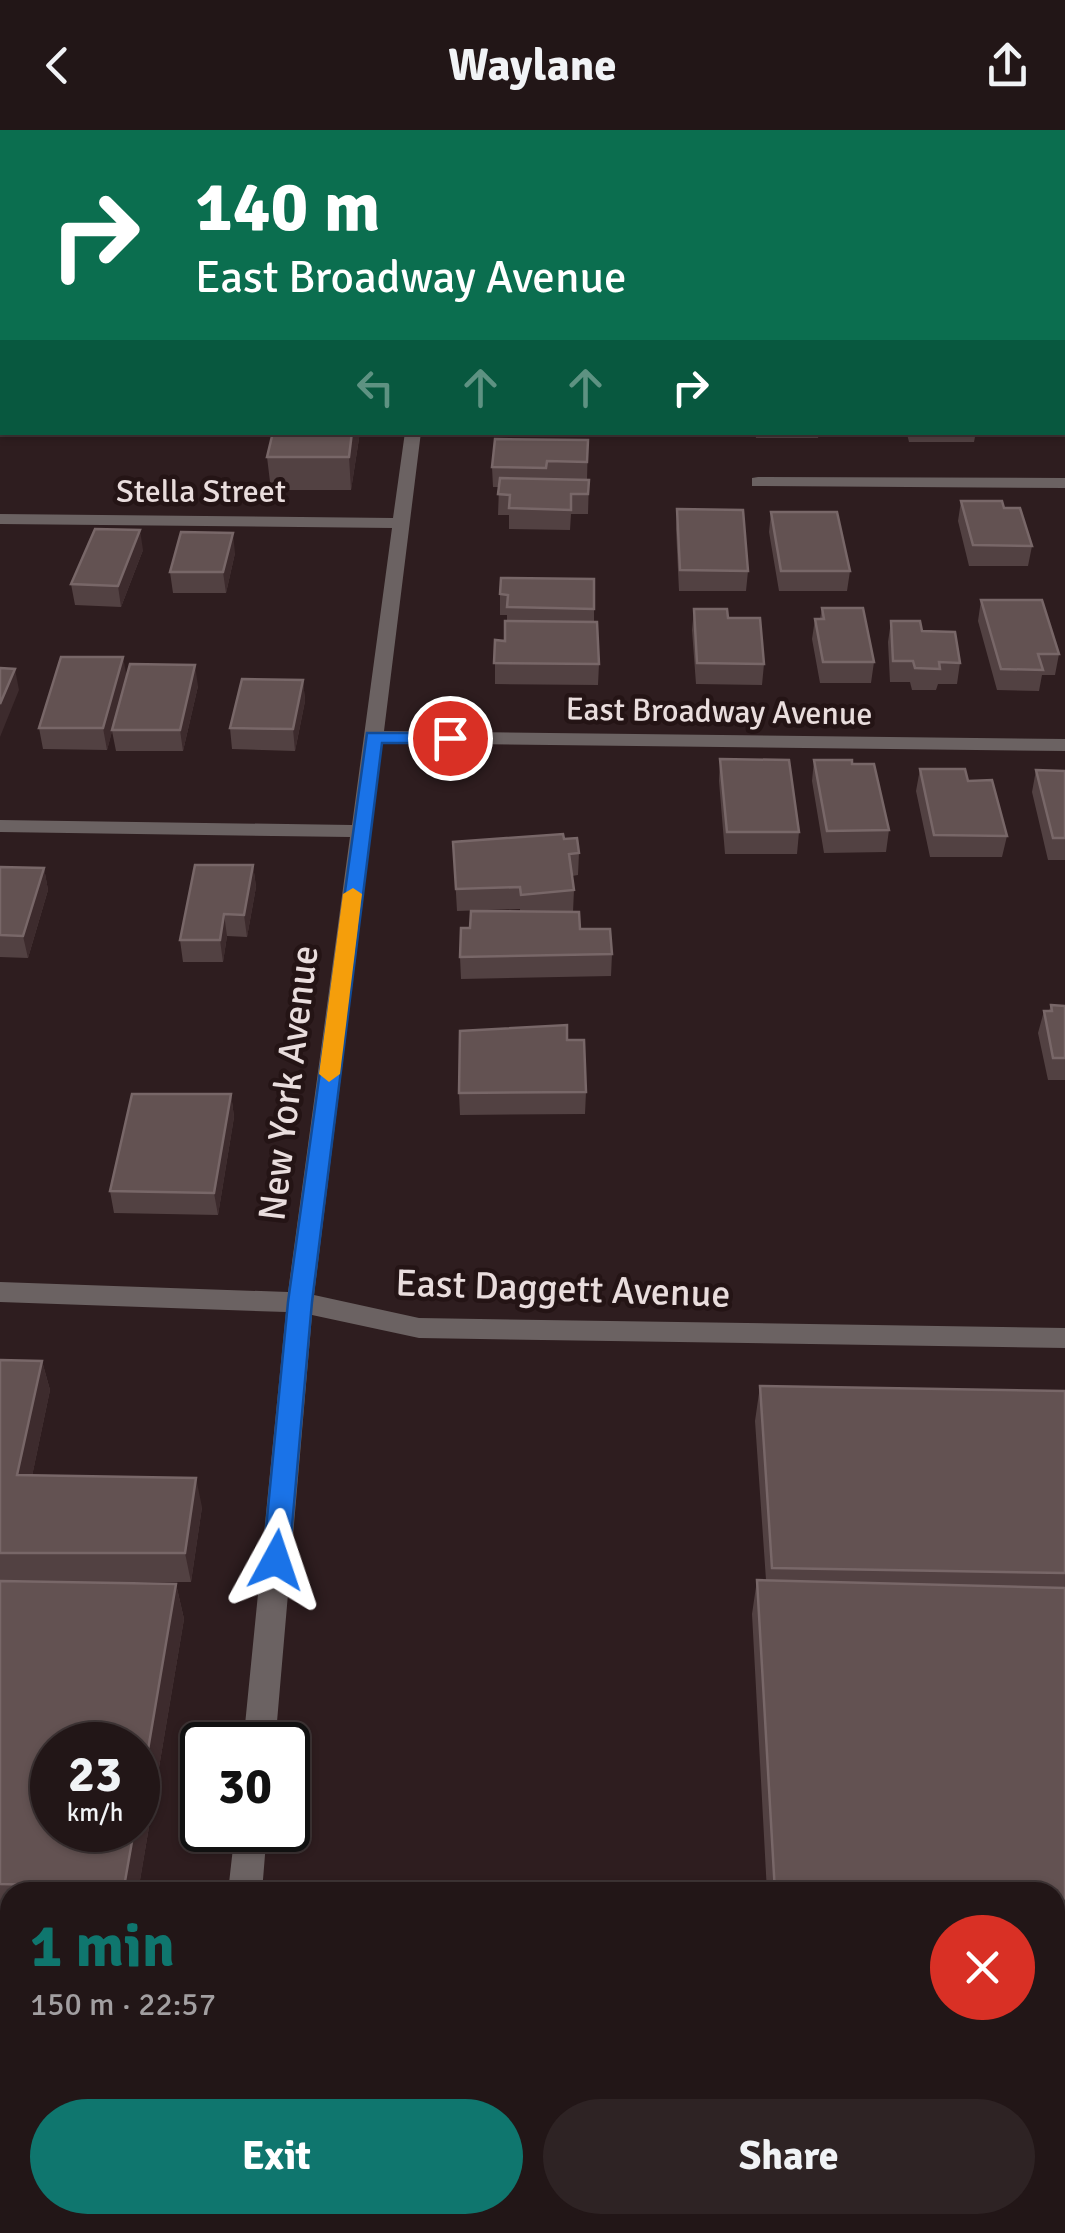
<!DOCTYPE html>
<html lang="en">
<head>
<meta charset="utf-8">
<style>
	:root { --surface:#221617; --page:#2e2324; --text:#f1f3f6; --muted:#a29fa1; --line:#3f3536; --accent:#0f766e }
	body { margin:0; font-family:Signika,sans-serif; background:var(--page); color:var(--text); height:100vh; display:flex; flex-direction:column; font-size:38px; white-space:nowrap }
	* { box-sizing:border-box; margin:0 }
	p { font-size:32px; color:var(--muted) }
	.icon { flex:none; width:55px; height:55px; fill:none; stroke:currentColor; stroke-width:2; stroke-linecap:round; stroke-linejoin:round }
	.map { position:relative; flex:1; overflow:hidden }
	.sheet { position:absolute; left:0px; top:1752px; width:1065px; height:352px; display:flex; flex-direction:column; background:var(--surface); border-radius:30px 30px 0 0; box-shadow:0 2px 8px #0004,0 0 0 2px var(--line) }
	.sheet>* { flex:none }
	.hud { position:absolute; left:0px; top:0px; width:1065px; height:305px; box-shadow:0 2px 8px #0004,0 0 0 2px var(--line); background:#0b6e4f; color:#fff; overflow:hidden }
	.speed { position:absolute; left:30px; top:1592px; display:flex; gap:20px; font-size:50px; font-weight:700; text-align:center }
	.speed>* { display:grid; place-content:center; width:130px; height:130px; border-radius:50%; background:var(--surface); box-shadow:0 2px 8px #0004,0 0 0 2px var(--line); line-height:1 }
	.speed small { font-size:25px; font-weight:400 }
	.speed .limit { border:5px solid #111; border-radius:15px; background:#fff; color:#111 }
	.pin { position:absolute; display:grid; place-items:center; width:85px; height:85px; color:#fff; margin:-42px; border:5px solid #fff; border-radius:50%; box-shadow:0 2px 10px #0007 }
	.me { position:absolute; width:110px; margin:-55px; rotate:5deg; stroke-linejoin:round; filter:drop-shadow(0 0 8px #0008) }
	.turn { display:flex; align-items:center; gap:35px; height:210px; padding:0 30px; font-size:45px }
	.turn .icon { width:130px; height:130px; stroke-width:2.5 }
	.turn b { display:block; font-size:70px; line-height:85px }
	.lanes { display:flex; align-items:center; height:95px; padding:0 30px; background:#0003; justify-content:center; gap:50px; direction:ltr }
	.lanes .off { opacity:.35 }
	.round { display:grid; place-items:center; flex:none; width:105px; height:105px; border-radius:52px; background:var(--page) }
	.summary { display:flex; align-items:center; justify-content:space-between; height:170px; padding:0 30px }
	h1 { font-size:60px; font-weight:700; line-height:75px; color:var(--accent) }
	.cta { display:flex; gap:20px; margin-top:auto; padding:20px 30px }
	.cta a { flex:1; height:115px; border-radius:60px; background:var(--accent); color:#fff; font-size:40px; font-weight:700; line-height:115px; text-align:center }
	.cta a+a { background:var(--page); color:var(--text) }
	header { display:flex; justify-content:space-between; align-items:center; height:130px; padding:0 30px; background:var(--surface); font-size:45px; font-weight:700 }
	.map>svg:first-child { display:block }
	.built { fill:#3b2426 }
	.lines { fill:none; stroke-linecap:round; stroke-linejoin:round }
	.minor { fill:#6b6262; fill-rule:evenodd }
	.wall { fill:#524142 }
	.shaded-wall { fill:#3d2b2d }
	.building { fill:#635252; stroke:#786768; stroke-width:2.5 }
	.route { fill:#1a73e8; stroke:#114b97; stroke-width:2.5 }
	.slow { fill:#f59e0b }
	.labels { text-anchor:middle; stroke-width:9; stroke-linejoin:round; paint-order:stroke }
	.far-street-label { font-size:32px; fill:#e9dddd; stroke:#241415 }
	.street-label { font-size:38px; fill:#e9dddd; stroke:#241415 }
</style>
</head>
<body>
<header><svg class="icon" aria-label="back" viewBox="0 0 24 24"><path d="M15 5l-7 7 7 7"/></svg>Waylane<svg class="icon" aria-label="share" viewBox="0 0 24 24"><path d="M12 15V3M7 8l5-5 5 5M5 13v7h14v-7"/></svg></header>
<div class="map">
<svg width="1065" height="2103" viewBox="0 0 1065 2103">
	<rect width="100%" height="100%" fill="#2e1d1f"/>
	<path class="built" d="M0 2020 10 2021V2095H1055V2053H1065V2103H0Z"/>
	<g class="lines">
		<path class="minor" d="M446 0H458V2H446Z
			M0 20H2V28H0Z
			M0 172H2V180H0Z
			M1062 181H1065V189H1062Z
			M405 302H421L384 601 1065 609V621L382 613 314 1165 419 1188 1065 1198V1218L419 1208 312 1185 275 1615H243L286 1182 0 1172V1152L288 1162 350 707 0 702V690L352 695 392 398 0 394V384L393 388Z
			M758 347 1065 348V358L752 356V348Z
			M235 1700H267L262 1762H228Z
			M0 1912 10 1913V1949L0 1948Z
			M1055 1945H1065V1981H1055Z"/>
	</g>
	<path class="wall" d="M23 0H84L83 2H24Z
		M175 0H208L206 2H175Z
		M302 0H347L346 2H302Z
		M578 0H626V2Z
		M633 0H692V2H633Z
		M701 0H743V2H702Z
		M772 0H815V2H772Z
		M830 0H882L881 2H831Z
		M975 0H1023V2H987L986 0Z
		M1025 0H1065V8H1062V2H1031V0Z
		M1062 28H1065V89L1062 88Z
		M0 95H2V140H0Z
		M0 192H2V241H0Z
		M1062 195H1065V246H1062Z
		M273 302H360L351 360H271L267 327Z
		M719 302H819L818 308H756L755 303Z
		M878 302H976L974 312H909L907 304H879Z
		M588 310 587 350H589L588 384H571L570 400 509 399V385H498L499 357H493L492 337Z
		M961 371 1004 378 1032 416 1028 436H969L958 391Z
		M677 379 748 441 746 461H679L676 399Z
		M771 382 850 441 847 461H779L769 402Z
		M143 420 121 477 75 475 71 454Z
		M235 423 226 463H173L170 442Z
		M594 449V492L599 534 598 555 495 554V510L505 511 507 491V485H500V464Z
		M981 470 1059 524 1055 545H1042L1039 561 997 560 978 491Z
		M822 478 874 532 871 553H820L812 509 815 489H820Z
		M694 479 728 488 764 534 762 555 696 554 692 500Z
		M891 491 922 501 960 533 957 554H938L936 560H912L910 552H890L888 512Z
		M126 547 198 556 183 621H116L112 601 107 620 43 619 39 598Z
		M303 550 305 571 295 621 232 619 230 598Z
		M720 629 799 702 797 724H725L719 651Z
		M814 630 852 634 889 700 886 722 824 723 812 651Z
		M920 639 968 651 1007 706 1002 727H930L916 661Z
		M1036 640 1065 641V730H1048L1032 662Z
		M564 709 579 723 578 745 572 746 574 760 573 782 580 799 612 824 611 846 461 849 460 827 470 798 520 782V779L457 781 453 712Z
		M253 735 256 757 247 807 227 806 223 832H183L180 810Z
		M0 737 44 738 48 760 28 828 0 827Z
		M1051 875 1065 876V950H1048L1038 903 1044 881H1049Z
		M567 910 586 962 585 984 460 985 459 963Z
		M231 964 234 987 218 1085 114 1083 110 1061Z
		M0 1230 42 1231 50 1260 32 1346 202 1377 191 1452H21L176 1454 184 1489 138 1762H10V1785H0Z
		M760 1256 1065 1261V1800H1055V1762H767L752 1484 757 1450H766L755 1291Z"/>
	<path class="shaded-wall" d="M352 302H360L351 360 349 327Z
		M140 400 143 420 121 477 118 456Z
		M233 403 235 423 226 463 223 442Z
		M123 527 127 548 107 620 103 598Z
		M195 535 198 556 183 621 180 600Z
		M15 539 19 560 0 607V574Z
		M303 550 305 571 295 621 293 599Z
		M253 735 256 757 247 807 244 785Z
		M44 738 48 760 28 828 23 806Z
		M224 784 227 806 223 832 220 810Z
		M231 964 234 987 218 1085 214 1063Z
		M42 1231 50 1260 26 1375 17 1345Z
		M196 1348 202 1377 191 1452 185 1423Z
		M176 1454 184 1489 138 1762H126L124 1757 134 1700H138V1679Z"/>
	<path class="building" d="M1062 28H1065V71H1062Z
		M0 95H2V121H0Z
		M0 192H2V222H0V213L2 208H0Z
		M1062 195H1065V227L1062 226Z
		M273 302H352L349 327H267Z
		M495 309 588 310 587 332 547 331 546 338 492 337Z
		M500 348 589 350 588 364H571V380L509 378 510 365 498 364Z
		M961 371H1002L1004 378H1020L1032 416 973 415Z
		M677 379 743 380 748 441 680 440Z
		M771 382H837L850 441H781Z
		M95 399 140 400 118 456 71 454Z
		M181 402 233 403 223 442H170Z
		M501 448 594 449V479L507 477 508 465 500 464Z
		M981 470H1042L1059 524H1038L1043 540 1001 539Z
		M822 478H863L874 532H823L815 489H824Z
		M694 479H727L728 488H760L764 534 697 533Z
		M505 491 597 492 599 534 494 533 495 510 505 511Z
		M891 491H920L922 501 955 502 960 533 939 532 940 539 915 538 913 531H893Z
		M61 527H123L103 598H39Z
		M130 534 195 535 180 600H112Z
		M0 538 15 539 0 574Z
		M242 549 303 550 293 599 230 598Z
		M720 629 789 630 799 702H727Z
		M814 630H852V634H874L889 700 827 701Z
		M920 639H965L968 651 992 650 1007 706 934 705Z
		M1036 640 1065 641V708H1053Z
		M563 704 564 709 577 708 579 723 569 724 574 760 521 765 520 757 456 759 453 712Z
		M195 735H253L244 785 224 784 220 810H180Z
		M0 737 44 738 23 806 0 805Z
		M471 781 579 782 580 799H610L612 824 460 827 461 798H470Z
		M1051 875 1065 876V928H1053L1044 881H1052Z
		M567 895V910H584L586 962 459 963 460 901Z
		M132 964H231L214 1063 110 1061Z
		M0 1230 42 1231 17 1345 196 1348 185 1423H0Z
		M760 1256 1065 1261V1443L772 1438Z
		M757 1450 1065 1458V1769H1055V1762H775Z
		M0 1451 176 1454 138 1679V1615H52V1700H134L124 1757 0 1754Z"/>
	<path class="route" d="M367 603H450L459 608 450 613H382L312 1172 289 1430 285 1439H267L263 1430 288 1172Z"/>
	<path class="slow" d="M353 758 362 764 340 944 329 952 319 944 343 764Z"/>
	<g class="labels">
		<g class="far-street-label">
			<text x="201" y="372">Stella Street</text>
			<text transform="translate(719 581) rotate(1)" y="11">East Broadway Avenue</text>
		</g>
		<g class="street-label">
			<text transform="translate(288 953) rotate(-83)" y="13">New York Avenue</text>
			<text transform="translate(563 1158) rotate(2)" y="13">East Daggett Avenue</text>
		</g>
	</g>
</svg>
<div class="speed"><div>23<small>km/h</small></div><div class="limit">30</div></div>
<div class="pin" style="left:450px;top:608px;background:#d93025"><svg class="icon" aria-label="arrive" viewBox="0 0 24 24"><path d="M6 21V4h12l-3 4 3 4H6"/></svg></div>
<svg class="me" style="left:276px;top:1430px" viewBox="-20 -20 40 40"><path d="M0-17L14 15 0 8-14 15z" fill="#1a73e8" stroke="#fff" stroke-width="4"/></svg>
<div class="hud">
<div class="turn"><svg class="icon" aria-label="right" viewBox="0 0 24 24"><path d="M7 20v-9h11M14 6l5 5-5 5"/></svg><div><b>140 m</b>East Broadway Avenue</div></div>
<div class="lanes"><svg class="icon off" aria-label="left" viewBox="0 0 24 24"><path d="M17 20v-9H6M10 6l-5 5 5 5"/></svg><svg class="icon off" aria-label="ahead" viewBox="0 0 24 24"><path d="M12 20V5M6 11l6-6 6 6"/></svg><svg class="icon off" aria-label="ahead" viewBox="0 0 24 24"><path d="M12 20V5M6 11l6-6 6 6"/></svg><svg class="icon" aria-label="right" viewBox="0 0 24 24"><path d="M7 20v-9h11M14 6l5 5-5 5"/></svg></div>
</div>
<section class="sheet">
<div class="summary"><div><h1>1 min</h1><p>150 m · 22:57</p></div><a class="round" style="background:#d93025;color:#fff"><svg class="icon" aria-label="close" viewBox="0 0 24 24"><path d="M6 6l12 12M18 6L6 18"/></svg></a></div>
<div class="cta"><a>Exit</a><a>Share</a></div>
</section>
</div>
</body>
</html>
